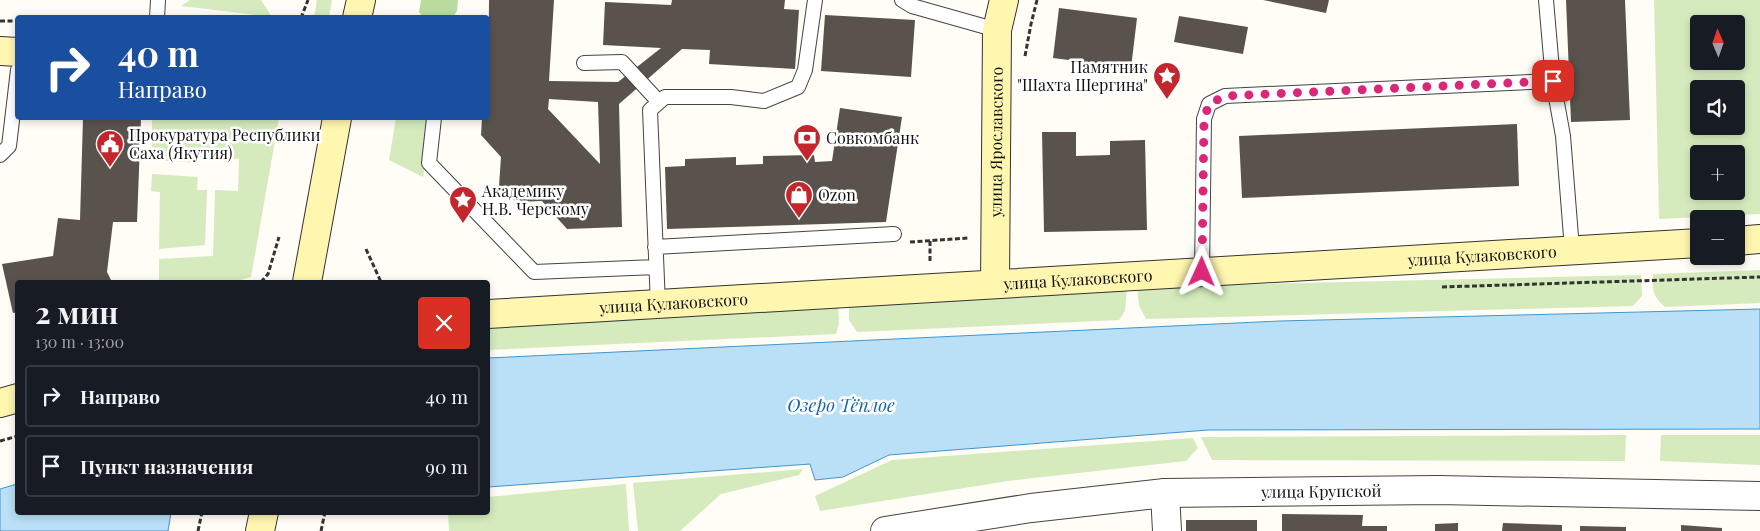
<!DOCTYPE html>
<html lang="ru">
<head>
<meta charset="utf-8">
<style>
	:root { --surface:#171b24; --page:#242831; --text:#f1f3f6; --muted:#9ea1a6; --line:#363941 }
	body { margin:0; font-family:"Playfair Display",serif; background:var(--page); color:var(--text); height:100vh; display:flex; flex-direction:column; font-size:19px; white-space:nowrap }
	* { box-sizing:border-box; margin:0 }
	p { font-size:16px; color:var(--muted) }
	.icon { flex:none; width:28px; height:28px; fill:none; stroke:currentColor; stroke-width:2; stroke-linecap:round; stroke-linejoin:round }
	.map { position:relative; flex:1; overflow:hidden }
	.details { position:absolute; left:15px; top:280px; width:475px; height:235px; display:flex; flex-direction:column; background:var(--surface); border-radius:5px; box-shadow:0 2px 8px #0003 }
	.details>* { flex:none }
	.banner { position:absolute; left:15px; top:15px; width:475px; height:105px; border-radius:5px; box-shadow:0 2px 8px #0003; background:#1a4fa0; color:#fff; overflow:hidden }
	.needle { width:32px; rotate:358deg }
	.tools { position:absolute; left:1690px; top:15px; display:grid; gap:10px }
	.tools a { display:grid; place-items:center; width:55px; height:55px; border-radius:5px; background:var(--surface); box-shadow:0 2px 8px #0003; font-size:25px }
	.pin { position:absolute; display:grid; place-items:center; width:42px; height:42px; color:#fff; margin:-21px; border-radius:10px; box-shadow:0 2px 8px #0006 }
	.me { position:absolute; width:55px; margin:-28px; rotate:1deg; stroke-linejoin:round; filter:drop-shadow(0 0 4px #0008) }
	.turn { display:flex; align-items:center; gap:18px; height:105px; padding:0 20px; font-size:22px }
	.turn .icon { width:65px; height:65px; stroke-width:2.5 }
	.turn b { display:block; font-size:35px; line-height:42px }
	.round { display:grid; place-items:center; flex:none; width:52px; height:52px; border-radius:5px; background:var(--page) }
	.headline { display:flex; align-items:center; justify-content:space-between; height:85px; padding:0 20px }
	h1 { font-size:30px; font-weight:700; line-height:38px }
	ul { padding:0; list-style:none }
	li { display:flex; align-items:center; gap:15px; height:62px; margin:0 10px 8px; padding:0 10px; border:2px solid var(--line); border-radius:5px }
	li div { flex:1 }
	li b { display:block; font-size:19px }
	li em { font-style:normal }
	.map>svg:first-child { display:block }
	.green { fill:#d5ebbd; fill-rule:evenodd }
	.forest { fill:#b9dc9c }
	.water { fill:#b9e0f7; stroke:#3f96cf }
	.building { fill:#5a524d; fill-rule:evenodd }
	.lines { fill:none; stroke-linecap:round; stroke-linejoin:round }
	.lane-casing { stroke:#444; stroke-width:16 }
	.street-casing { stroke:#444; stroke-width:30 }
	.secondary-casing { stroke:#333; stroke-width:30 }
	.path { stroke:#333; stroke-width:3; stroke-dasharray:5 2.5; stroke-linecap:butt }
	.lane { stroke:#fff; stroke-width:14 }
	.street { stroke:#fff; stroke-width:28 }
	.secondary { stroke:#fff6b0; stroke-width:28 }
	.route { stroke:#db2777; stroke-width:9; stroke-dasharray:0 16.2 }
	.labels { text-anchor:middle; stroke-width:5; stroke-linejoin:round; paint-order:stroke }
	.poi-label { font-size:16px; fill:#111; stroke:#fff; text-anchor:start }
	.street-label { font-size:16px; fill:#111; stroke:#fff }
	.water-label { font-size:18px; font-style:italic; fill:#1768a6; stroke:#fff }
</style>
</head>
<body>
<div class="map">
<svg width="1760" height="531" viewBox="0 0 1760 531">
	<rect width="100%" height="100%" fill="#fffdf5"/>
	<path class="green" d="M190 0H261L272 17 181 6Z
		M317 0H332L329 17H314Z
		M1654 0H1760V214L1659 219ZM1699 24H1736V61H1699ZM1699 89H1736V126H1699ZM1699 154H1736V191H1699Z
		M152 118H279L251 277 233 282H159V259L213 256 215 190 238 191 239 159 199 158 198 163 152 160Z
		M396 118H433L423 177 389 160Z
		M152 174 198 177 197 190H207L205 245 159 249 160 192 151 191Z
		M1760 270V303L1665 307C1653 297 1652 289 1653 274Z
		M1641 275 1642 296 1633 306 1146 319 1139 306 1137 287Z
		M1127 288 1125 311 1119 320 857 332 849 320V301Z
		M838 303 839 323 836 334 488 350V322Z
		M1626 435 1625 461 1212 460 1201 437Z
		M1661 435H1760V465L1660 461Z
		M1193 438 1198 448 1186 461 1008 481 820 511 815 496 892 460Z
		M803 469 799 475 721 494 680 531H638L633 483Z
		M626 484 629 531H449L448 513 488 512V497Z"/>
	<path class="forest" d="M421 0H458L457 11 453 17H423L419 12Z"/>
	<path class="water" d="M1760 309V429L1208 430 889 455 843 477 815 480 810 464 488 487V358L1280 321Z
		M17 484 18 512 171 513 168 531H0V489Z"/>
	<path class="building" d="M489 0H554L549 81 618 82 661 48 603 45 605 2 671 5 672 0H785L784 9 799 10 795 69 709 64 710 50 682 49 619 104 622 227 567 229 542 201 516 202 499 186 501 157 481 135 482 118H488ZM549 99 598 102 600 164 548 109Z
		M1263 0H1329L1326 13Z
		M1566 0H1625L1630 120 1571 122Z
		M1059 8 1137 18 1131 68 1053 58Z
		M825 15 915 20 911 77 821 71Z
		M1179 16 1248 27 1243 54 1174 42Z
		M840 108 902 117 886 222 667 229 665 167 685 166V159L736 157V165L763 164V156L814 155 815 162 832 161Z
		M83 118H141L137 222H113L107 272 112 282H18V312L13 313 2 264 53 256 58 218 80 220Z
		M1517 124 1519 186 1242 198 1239 136Z
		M1042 132H1076V156L1110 155V141L1145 140 1147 230 1044 232Z
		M1282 514 1363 515 1362 526H1387V531H1282Z
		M1186 520H1257V531H1186Z
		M1458 523V531H1435V524Z
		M1503 523 1562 525V531H1502Z
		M1681 525 1722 528V531H1681Z
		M1580 526 1626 527V531H1580Z"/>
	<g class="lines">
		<defs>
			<path id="lane" d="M902 0 912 6 997 30
				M1546 0 1553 81 1563 136 1572 249
				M157 18 158 0
				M584 63 622 62 659 102
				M434 118 429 163 534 272 656 267
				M0 155 9 146 18 70
				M655 247 894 234
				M1202 272 1204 119 1209 104 1225 96 1553 81
				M658 305 650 110 665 97H731L764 101 798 87 805 70 815 0"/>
			<g id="street">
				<path d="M1165 493 1167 531"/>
				<path id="s1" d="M885 531 1031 508 1165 493 1438 490 1760 496"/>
			</g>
			<g id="secondary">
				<path d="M357 18 361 0"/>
				<path d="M0 51 18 52"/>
				<path d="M1736 241 1760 239"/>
				<path d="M307 282 337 118"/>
				<path id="s2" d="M995 284 997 30 1004 0"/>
				<path id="s3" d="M488 314 1699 243"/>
				<path d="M0 403 18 398"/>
				<path d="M260 531 264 512"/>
			</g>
		</defs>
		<use href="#lane" class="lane-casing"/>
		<use href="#street" class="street-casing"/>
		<use href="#secondary" class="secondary-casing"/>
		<path class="path" d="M301 18 308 0
			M0 21H18
			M1025 56 1031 24 1037 0
			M930 241V263
			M910 242 968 238
			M366 249 381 282
			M261 282 268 274 279 237
			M1442 287 1760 277
			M0 441 18 436
			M198 531 202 512
			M321 531 325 512"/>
		<use href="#lane" class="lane"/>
		<use href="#street" class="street"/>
		<use href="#secondary" class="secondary"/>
	</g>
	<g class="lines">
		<path class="route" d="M1202 272 1204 119 1209 104 1225 96 1553 81"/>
	</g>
	<defs>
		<symbol id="sight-pin" viewBox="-11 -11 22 30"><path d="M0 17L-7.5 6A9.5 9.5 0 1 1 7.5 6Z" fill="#c4262e" stroke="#fff"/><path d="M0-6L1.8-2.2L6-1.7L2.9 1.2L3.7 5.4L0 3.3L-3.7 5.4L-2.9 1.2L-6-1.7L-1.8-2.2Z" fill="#fff"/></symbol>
		<symbol id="bank-pin" viewBox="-11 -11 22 30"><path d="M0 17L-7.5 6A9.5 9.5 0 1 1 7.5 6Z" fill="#c4262e" stroke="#fff"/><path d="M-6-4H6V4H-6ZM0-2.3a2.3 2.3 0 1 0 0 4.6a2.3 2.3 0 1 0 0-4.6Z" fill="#fff"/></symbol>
		<symbol id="civic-pin" viewBox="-11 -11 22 30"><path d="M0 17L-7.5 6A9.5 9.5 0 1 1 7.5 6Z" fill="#c4262e" stroke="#fff"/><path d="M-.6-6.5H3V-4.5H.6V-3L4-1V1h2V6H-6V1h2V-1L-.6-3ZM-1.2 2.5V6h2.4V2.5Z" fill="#fff"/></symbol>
		<symbol id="shop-pin" viewBox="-11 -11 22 30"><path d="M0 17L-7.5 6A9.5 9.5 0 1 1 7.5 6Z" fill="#c4262e" stroke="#fff"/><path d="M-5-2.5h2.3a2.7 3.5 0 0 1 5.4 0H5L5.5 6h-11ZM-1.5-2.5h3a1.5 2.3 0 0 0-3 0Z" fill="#fff"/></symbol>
	</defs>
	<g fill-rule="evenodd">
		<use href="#sight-pin" x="1151" y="60" width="32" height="43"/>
		<use href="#bank-pin" x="791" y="122" width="32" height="43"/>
		<use href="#civic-pin" x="94" y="128" width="32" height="43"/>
		<use href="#shop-pin" x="783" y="179" width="32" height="43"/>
		<use href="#sight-pin" x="447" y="184" width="32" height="43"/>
	</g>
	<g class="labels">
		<g class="poi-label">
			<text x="1148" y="73" text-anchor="end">Памятник<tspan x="1148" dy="18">"Шахта Шергина"</tspan></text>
			<text x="129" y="141">Прокуратура Республики<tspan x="129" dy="18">Саха (Якутия)</tspan></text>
			<text x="826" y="144">Совкомбанк</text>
			<text x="482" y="197">Академику<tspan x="482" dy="18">Н.В. Черскому</tspan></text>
			<text x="818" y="201">Ozon</text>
		</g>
		<g class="street-label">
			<text dy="6" stroke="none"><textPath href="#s2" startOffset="142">улица Ярославского</textPath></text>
			<text dy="6" stroke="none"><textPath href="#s3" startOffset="996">улица Кулаковского</textPath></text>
			<text dy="6" stroke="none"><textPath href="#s3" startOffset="591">улица Кулаковского</textPath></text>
			<text dy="6" stroke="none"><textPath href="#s3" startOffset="186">улица Кулаковского</textPath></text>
			<text dy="6" stroke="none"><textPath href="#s1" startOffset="439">улица Крупской</textPath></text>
		</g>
		<g class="water-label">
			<text x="841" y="412">Озеро Тёплое</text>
		</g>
	</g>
</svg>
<div class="tools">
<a><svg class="needle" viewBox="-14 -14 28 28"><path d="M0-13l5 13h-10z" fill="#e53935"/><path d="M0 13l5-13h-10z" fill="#9ea1a6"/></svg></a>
<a><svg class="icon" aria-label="sound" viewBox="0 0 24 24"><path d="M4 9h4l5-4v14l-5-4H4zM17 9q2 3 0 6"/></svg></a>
<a>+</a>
<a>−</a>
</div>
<div class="pin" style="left:1553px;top:81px;background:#d93025"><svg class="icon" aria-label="arrive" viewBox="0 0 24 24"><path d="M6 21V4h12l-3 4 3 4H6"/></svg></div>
<svg class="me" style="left:1202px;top:272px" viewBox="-20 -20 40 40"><path d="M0-17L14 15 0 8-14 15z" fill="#db2777" stroke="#fff" stroke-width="4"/></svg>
<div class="banner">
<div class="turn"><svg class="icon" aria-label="right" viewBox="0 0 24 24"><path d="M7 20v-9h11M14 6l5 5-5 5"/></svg><div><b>40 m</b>Направо</div></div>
</div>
<section class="details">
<div class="headline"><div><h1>2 мин</h1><p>130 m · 13:00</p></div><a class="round" style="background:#d93025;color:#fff"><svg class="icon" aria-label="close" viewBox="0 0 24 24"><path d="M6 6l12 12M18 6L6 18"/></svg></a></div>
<ul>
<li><svg class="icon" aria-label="right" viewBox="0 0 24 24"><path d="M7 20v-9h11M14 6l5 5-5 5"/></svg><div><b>Направо</b></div><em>40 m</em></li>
<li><svg class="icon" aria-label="arrive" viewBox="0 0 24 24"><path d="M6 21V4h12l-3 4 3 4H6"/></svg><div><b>Пункт назначения</b></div><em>90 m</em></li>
</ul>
</section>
</div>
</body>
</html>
